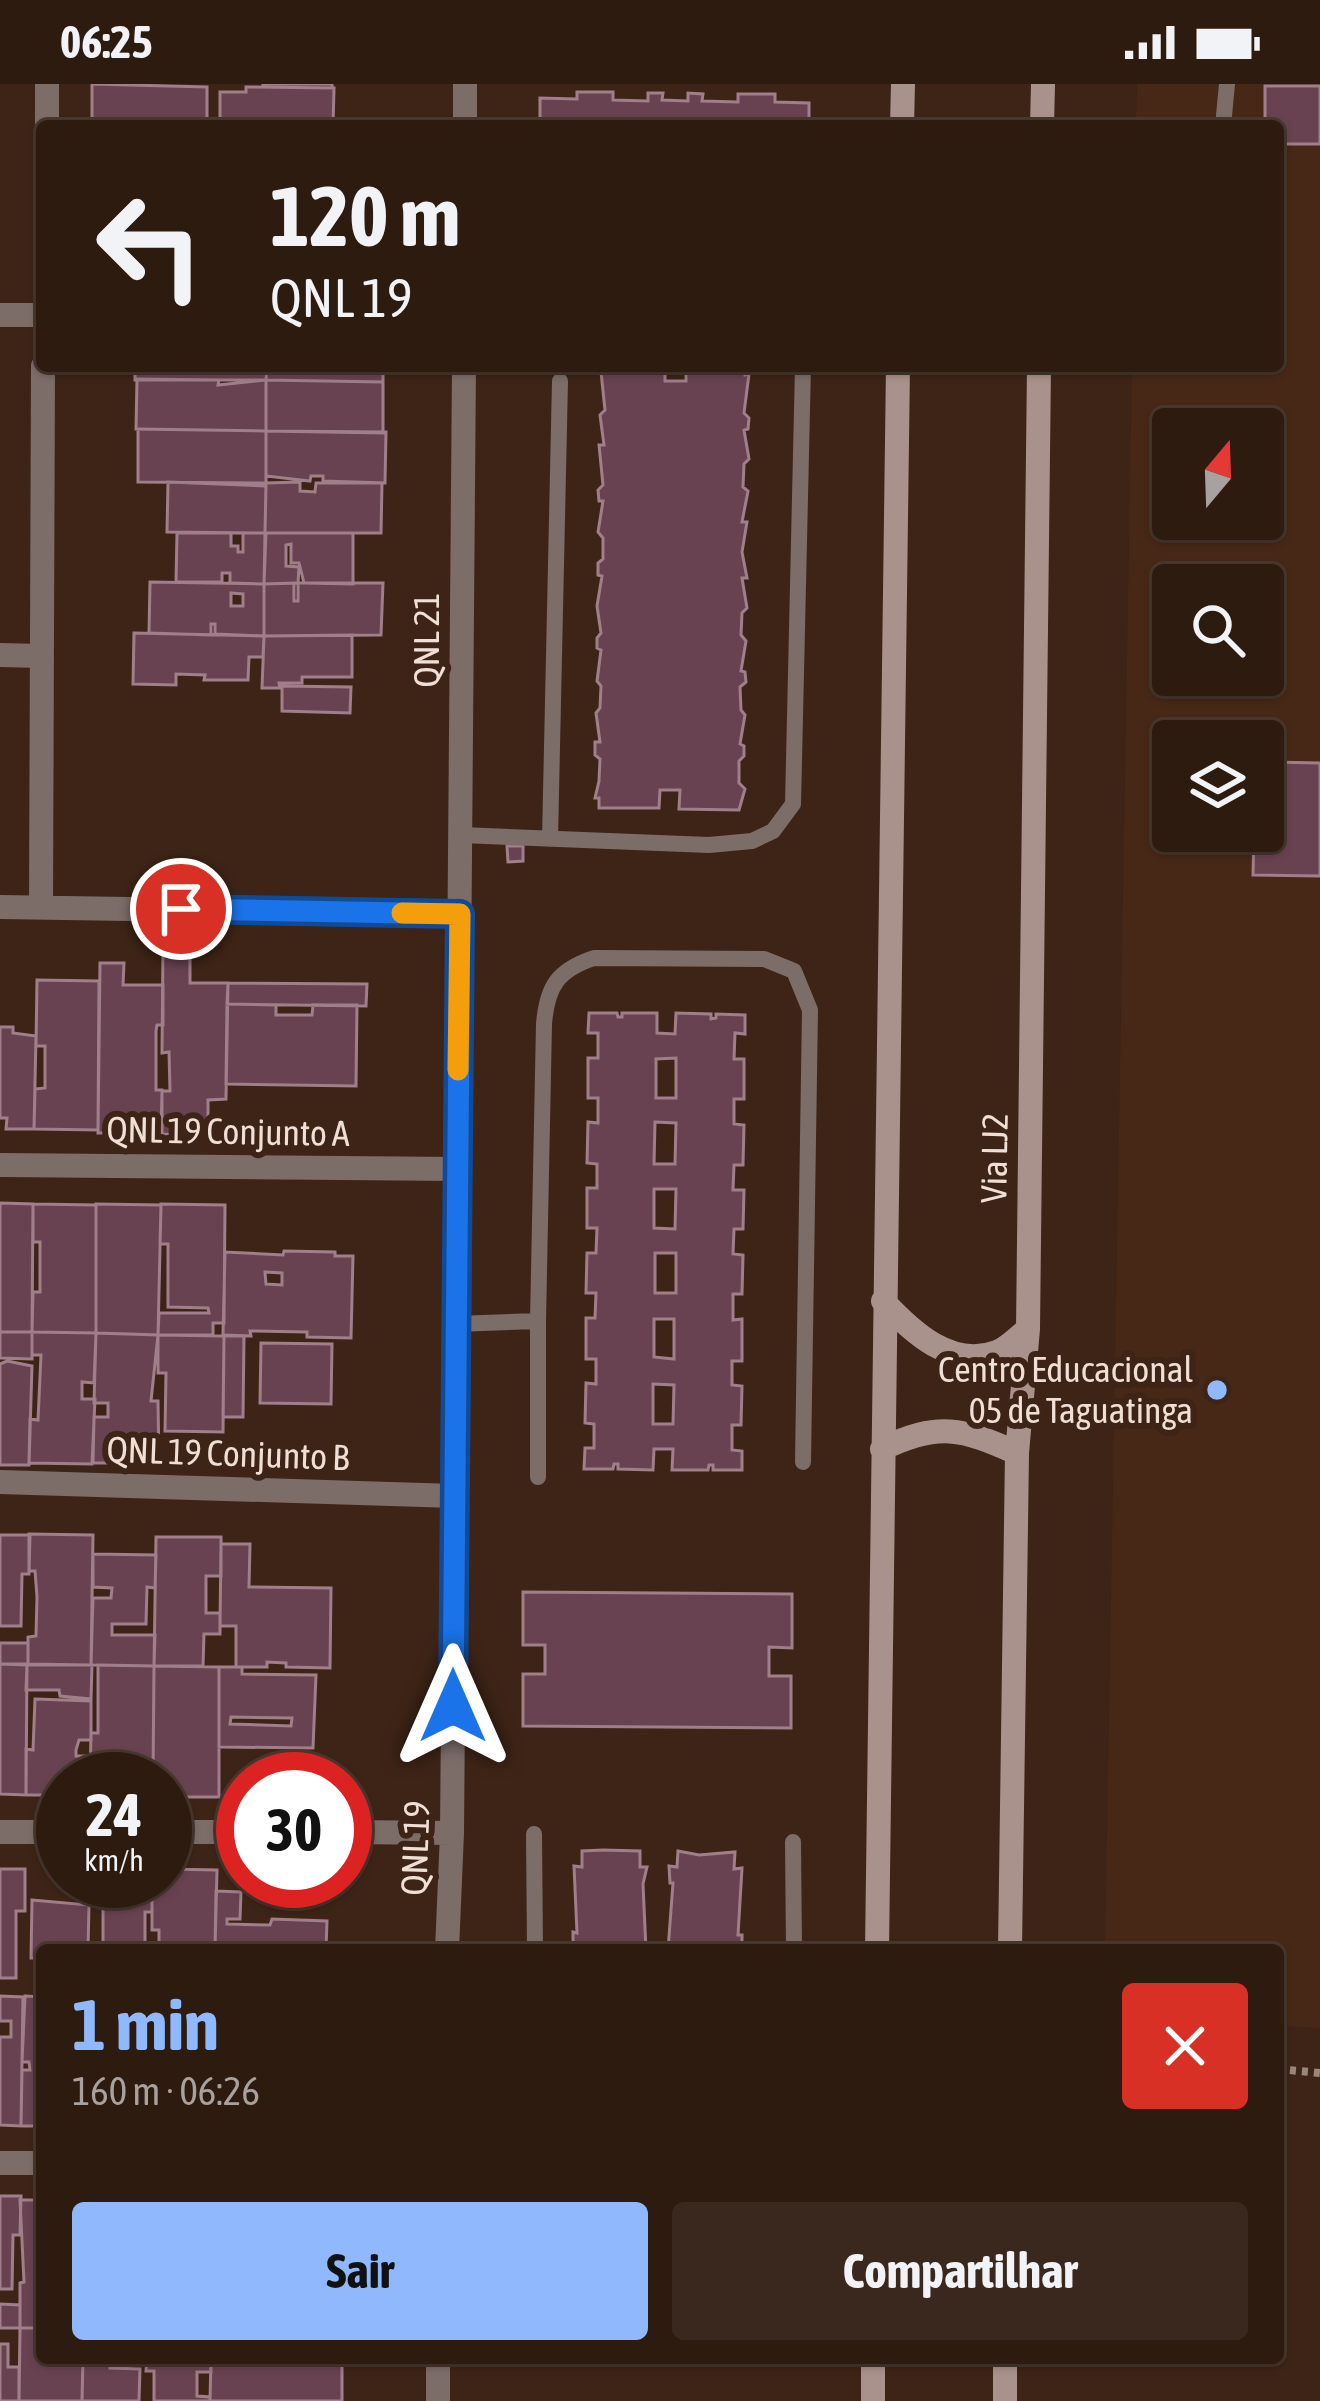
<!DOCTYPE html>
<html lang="pt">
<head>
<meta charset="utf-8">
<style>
	:root { --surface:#2e1b10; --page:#3a281e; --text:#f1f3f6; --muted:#a7a19f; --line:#493930; --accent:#90b8fd }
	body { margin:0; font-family:"Asap Condensed",sans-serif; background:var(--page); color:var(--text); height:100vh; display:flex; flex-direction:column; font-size:45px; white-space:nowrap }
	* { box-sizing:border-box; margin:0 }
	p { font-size:39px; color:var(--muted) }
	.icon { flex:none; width:66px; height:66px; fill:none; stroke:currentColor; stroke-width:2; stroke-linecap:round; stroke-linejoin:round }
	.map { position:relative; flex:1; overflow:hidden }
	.details { position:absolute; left:36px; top:1860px; width:1248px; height:420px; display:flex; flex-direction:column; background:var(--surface); border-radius:12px; box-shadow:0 3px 9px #0004,0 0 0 3px var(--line) }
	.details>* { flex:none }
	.hud { position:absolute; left:36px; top:36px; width:1248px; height:252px; border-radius:12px; box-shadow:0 3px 9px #0004,0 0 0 3px var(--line); background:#2e1b10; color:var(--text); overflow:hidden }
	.needle { width:78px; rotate:19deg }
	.buttons { position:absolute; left:1152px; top:324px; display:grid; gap:24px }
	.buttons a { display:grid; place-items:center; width:132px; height:132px; border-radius:12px; background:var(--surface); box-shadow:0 3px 9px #0004,0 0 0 3px var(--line); font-size:60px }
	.speed { position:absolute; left:36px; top:1668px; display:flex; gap:24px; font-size:60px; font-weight:700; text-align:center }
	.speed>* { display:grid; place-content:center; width:156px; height:156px; border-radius:50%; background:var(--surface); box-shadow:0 3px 9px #0004,0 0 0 3px var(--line); line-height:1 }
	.speed small { font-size:30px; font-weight:400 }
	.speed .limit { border:18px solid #d22; background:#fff; color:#111 }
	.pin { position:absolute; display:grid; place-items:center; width:102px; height:102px; color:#fff; margin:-51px; border:6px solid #fff; border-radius:50%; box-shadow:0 3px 12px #0007 }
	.me { position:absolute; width:132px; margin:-66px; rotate:0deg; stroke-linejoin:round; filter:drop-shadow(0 0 9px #0008) }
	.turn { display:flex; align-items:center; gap:42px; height:252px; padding:0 36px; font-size:54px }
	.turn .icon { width:156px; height:156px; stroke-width:2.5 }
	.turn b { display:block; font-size:84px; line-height:102px }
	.round { display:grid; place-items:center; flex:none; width:126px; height:126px; border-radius:12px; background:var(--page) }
	.head { display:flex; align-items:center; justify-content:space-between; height:204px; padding:0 36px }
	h1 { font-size:72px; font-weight:700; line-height:90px; color:var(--accent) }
	.cta { display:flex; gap:24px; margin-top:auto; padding:24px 36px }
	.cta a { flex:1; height:138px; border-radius:12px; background:var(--accent); color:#111; font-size:48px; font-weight:700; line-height:138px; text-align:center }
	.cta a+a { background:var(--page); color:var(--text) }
	.status { display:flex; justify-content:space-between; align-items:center; height:84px; padding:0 60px; background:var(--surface); direction:ltr }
	.status svg { height:33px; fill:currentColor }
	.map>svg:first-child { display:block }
	.built { fill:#472816; fill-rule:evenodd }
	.building { fill:#694251; stroke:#a07e8a; stroke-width:3; fill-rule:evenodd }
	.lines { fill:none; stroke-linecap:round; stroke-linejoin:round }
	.path { stroke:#9b867b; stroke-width:8; stroke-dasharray:6 6; stroke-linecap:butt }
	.service { stroke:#7c6d69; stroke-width:16 }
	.minor { stroke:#7c6d69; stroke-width:24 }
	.secondary { stroke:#aa928c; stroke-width:24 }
	.route-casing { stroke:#114b97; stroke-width:30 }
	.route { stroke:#1a73e8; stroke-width:21 }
	.slow { stroke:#f59e0b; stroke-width:21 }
	.poi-dot { fill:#90b8fd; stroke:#3d2416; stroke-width:4.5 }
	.labels { text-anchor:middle; stroke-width:12; stroke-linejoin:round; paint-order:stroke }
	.street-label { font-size:36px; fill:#f0dfd6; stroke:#3d2416 }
	.poi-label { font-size:36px; fill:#f0dfd6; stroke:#3d2416; text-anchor:end }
</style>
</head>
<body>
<div class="status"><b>06:25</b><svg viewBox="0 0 49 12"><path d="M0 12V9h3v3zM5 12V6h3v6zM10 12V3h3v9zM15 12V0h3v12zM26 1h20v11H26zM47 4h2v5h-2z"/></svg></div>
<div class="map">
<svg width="1320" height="2317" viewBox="0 0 1320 2317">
	<rect width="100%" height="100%" fill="#3d2416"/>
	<path class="built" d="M1137 0H1320V1944L1278 1942V1866H1105L1132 282H1278V42H1136ZM1173 345H1263V435H1173ZM1173 501H1263V591H1173ZM1173 657H1263V747H1173Z"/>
	<path class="building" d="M92 0 207 3V36H195V42H92Z
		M263 0H332V4L263 3Z
		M1265 2H1320V60H1278V42H1265Z
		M246 3 334 4 333 42H220V8H246Z
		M577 8H613V16L648 17V9H663L662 16 688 17V9L703 10 702 17 738 18V10H775V18L809 19V42H540V14L577 15Z
		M135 282H267L266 296H135Z
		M267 282H383V298L266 296Z
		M605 282H665V297H686V282H744L745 291 749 290 744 329 749 334 748 345 744 346 749 375 744 380 743 403 748 407 742 438H747L742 468 747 494H742L747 524 742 529 741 551 746 557 741 587 745 588 746 598 740 603 741 626 745 631 740 660 744 662V672L739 677V699L745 705 739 726 679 725 680 706H660L659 724H599V714H595L599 697 600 675 595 671V658H600L596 629 600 624 601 602 597 597 601 566 597 564V554L601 549 597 522 602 492 598 491V479L603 475V454L598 448 603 417H599L598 406 603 401 599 361H604L600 331 605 326 601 288Z
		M137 295 219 296 218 301 266 296V347L136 345Z
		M266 296 383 298V349L266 347Z
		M138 345 266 347V399L138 398Z
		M266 347 386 348 385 399 323 397V392H311L310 397 266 392Z
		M168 398 266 402 265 449 167 448Z
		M300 398V407L315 408 316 399H382L381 449H265L266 399Z
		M177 449H231V462H238V468H243V449H266L264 500 230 499V489H222V498H176Z
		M265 449H353V500L304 499 299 479H291V460L286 461V482L299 483 298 499 264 500Z
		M150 498 264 500V552L215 550V540H211V551L149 549ZM231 509 243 510V522H231Z
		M294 499V517H298V499H383L381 551 264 552V500Z
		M134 549 264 552 263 573H249L248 596H204L205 591 176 590V601L133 600Z
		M352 551V593H302V599H279L280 604H262L264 552Z
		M282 602 351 603 350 629 282 627Z
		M1263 678 1320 679V792L1253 791 1254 747H1263Z
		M507 762H523V777L508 778Z
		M163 862 190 863V899H228L226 1015 208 1016V1051L161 1050 162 1007H170L169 968 162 969Z
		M100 879H124L123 901H163V941H157L156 947V1006H162V1049H98Z
		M37 896 99 897 98 1046 34 1045 35 1005 45 1004V962H36Z
		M228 899 367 900 366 922 227 920Z
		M227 920 276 921V931H312L313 921H357L356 1002 226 1000Z
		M589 929H617L618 933H622V929H657V949L675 950 676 929 711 930V935L716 934V930L745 931V950L735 949 734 975H744V1015H734V1040L744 1041 743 1081H734L733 1106H744L743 1145H734L733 1170 743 1171 742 1210H733V1236L742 1235V1277H732V1301L742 1302 741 1341H732V1366L742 1367V1386H713V1381H709L708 1386H672L673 1365H654L653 1386 618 1385V1380H614L613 1385H584L585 1364H594V1340L585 1339 586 1299 596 1300V1275H586V1234H595L596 1209H586L587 1169H596L597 1144H587V1104H597V1080L587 1079 588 1038 598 1039V1014H588V974H598V949H588ZM676 974V1014H656V975ZM655 1038 676 1039 675 1080H654ZM654 1105H676L675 1145 654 1144ZM655 1169H676V1209H655ZM654 1235H674V1275L654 1273ZM653 1300 674 1301 673 1340H653Z
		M0 943H13V949L36 952 34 1045H6L7 1034H0Z
		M0 1119 33 1120 32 1248H0Z
		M33 1120 96 1121V1249L32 1248 33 1208H40V1158H33Z
		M96 1120 161 1121 158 1251 96 1249Z
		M161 1120 225 1121 224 1239H213V1251H158L159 1229H209L208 1224 168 1223V1160H160Z
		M284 1167 335 1168V1172H353L351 1254 307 1253V1248L250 1247 251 1252 223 1251 225 1168 283 1171ZM265 1188 282 1189V1201L266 1200Z
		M0 1248H32V1275L0 1274Z
		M32 1248 96 1249 94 1299 82 1298V1315H95L92 1380 29 1379 30 1335 38 1336 41 1271H32Z
		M96 1249 158 1251 151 1317H158L159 1379H93L94 1333H108V1319H94Z
		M158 1251 224 1252 223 1348 165 1347 166 1289H158Z
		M224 1252H244L243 1333H223Z
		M261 1259 332 1260 331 1320 260 1319Z
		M7 1277 32 1282 29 1381H0V1280Z
		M29 1450 93 1451 91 1581 28 1580V1553L36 1552 37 1513 35 1487H29Z
		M0 1451H30L29 1490H22L21 1542H0Z
		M156 1453H221V1492H206V1529H220V1550H204L203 1582H154Z
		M221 1460H250L249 1503 331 1504 330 1584 286 1583V1579L267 1578V1583H236V1542H220Z
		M93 1470 156 1471 155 1504 147 1503 146 1540H112V1551H155L154 1582 91 1581 93 1514H111L112 1504 93 1503Z
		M523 1508 792 1510V1564L769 1563V1592H791V1644L523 1642V1590H545V1561H523Z
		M0 1559H28V1580H0Z
		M0 1580 27 1581 26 1711 0 1710Z
		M27 1581H92L91 1615 60 1612 59 1606H26Z
		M98 1581 154 1582 153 1695H90L91 1649H98Z
		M154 1582 219 1583V1713H165V1695H153Z
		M219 1583H242V1590L316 1591 313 1664 219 1663ZM231 1633 292 1634 291 1642 230 1640Z
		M35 1615 91 1617V1656H79L76 1666V1672H90V1695H63V1711H26V1665L33 1666Z
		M603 1766 640 1767V1783H647L643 1800 646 1866 573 1865V1848L577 1849 574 1782 582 1783V1767Z
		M678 1767 699 1771 735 1768 734 1785 742 1784 738 1851H742V1866H668L673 1799H670L669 1782 677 1783Z
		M0 1785H25V1827H16V1894H0Z
		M165 1785 217 1786 215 1866H159V1846H152V1797H165Z
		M89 1797H152V1828H145V1866H103V1821H89Z
		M216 1807 241 1808 240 1835H227V1840L270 1841 272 1835 327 1837 326 1866H215Z
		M32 1816 89 1821 88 1866H42V1874H31Z
		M0 1912 23 1913 21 2042 0 2041V1953H11V1937H0Z
		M25 1912 42 1913V2042H21L22 1986H30L29 1978H22Z
		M0 2112H21L20 2151H13L12 2205H0Z
		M20 2116H42V2244H20V2199L24 2198Z
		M0 2220 20 2221V2244H0Z
		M20 2244H42V2274H83L82 2317H19Z
		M0 2260H8V2283H19V2317H0Z
		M83 2274H111L110 2284 140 2285 139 2317H82Z
		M147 2274H211V2288H197V2312L210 2313V2317H154V2287H146Z
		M211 2274H342V2317H210Z"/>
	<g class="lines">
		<path class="path" d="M1278 1985 1320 1989"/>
		<path class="service" d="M1223 42 1227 0
			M461 751 709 761 752 757 773 747 793 720 803 282
			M550 755 560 297
			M538 1237V1393
			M456 1240 538 1237 544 940C547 902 558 886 594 874L764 875 794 887 810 926 803 1378
			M534 1750 535 1866
			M793 1758 794 1866"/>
		<path class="minor" d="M47 0V42
			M465 42V0
			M0 231H42
			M0 571 41 572
			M0 823 460 830
			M41 823 43 282
			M0 1081 456 1085
			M0 1398 455 1412
			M0 1748H63
			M165 1748H243
			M345 1748 452 1749
			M447 1866 452 1749 464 282
			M0 2079H42
			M438 2274V2317"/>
		<path class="secondary" d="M902 42 903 0
			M1042 42 1043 0
			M883 1217C912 1248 951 1285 997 1268 1008 1264 1019 1252 1028 1245
			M882 1365C938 1338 962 1344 1017 1369
			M877 1866 898 282
			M1010 1866 1017 1369 1028 1245 1039 282
			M873 2317V2274
			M1005 2317V2274"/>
	</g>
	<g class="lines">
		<defs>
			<path id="route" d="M181 825 460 830 453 1622"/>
		</defs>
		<use href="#route" class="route-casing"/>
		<use href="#route" class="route"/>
		<path class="slow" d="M402 829 460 830 458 986"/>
	</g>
	<circle class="poi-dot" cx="1217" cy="1306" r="12"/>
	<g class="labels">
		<g class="street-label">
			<text transform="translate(426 556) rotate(-90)" y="13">QNL 21</text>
			<text transform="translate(228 1047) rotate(1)" y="13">QNL 19 Conjunto A</text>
			<text transform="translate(994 1074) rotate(-89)" y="13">Via LJ2</text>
			<text transform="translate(228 1369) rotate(2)" y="13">QNL 19 Conjunto B</text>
			<text transform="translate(415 1764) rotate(-88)" y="13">QNL 19</text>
		</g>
		<g class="poi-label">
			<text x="1193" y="1298">Centro Educacional<tspan x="1193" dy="41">05 de Taguatinga</tspan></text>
		</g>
	</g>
</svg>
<div class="buttons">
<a><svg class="needle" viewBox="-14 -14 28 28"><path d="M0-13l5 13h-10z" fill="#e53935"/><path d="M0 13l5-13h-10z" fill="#a7a19f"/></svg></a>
<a><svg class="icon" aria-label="search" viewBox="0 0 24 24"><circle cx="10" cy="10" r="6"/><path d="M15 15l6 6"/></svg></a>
<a><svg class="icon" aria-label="layers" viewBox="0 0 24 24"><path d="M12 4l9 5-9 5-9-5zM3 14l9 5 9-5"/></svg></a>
</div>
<div class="speed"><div>24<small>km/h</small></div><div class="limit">30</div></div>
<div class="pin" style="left:181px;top:825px;background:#d93025"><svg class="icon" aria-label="arrive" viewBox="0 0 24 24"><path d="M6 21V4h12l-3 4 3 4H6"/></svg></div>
<svg class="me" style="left:453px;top:1622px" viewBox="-20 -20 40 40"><path d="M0-17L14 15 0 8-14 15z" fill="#1a73e8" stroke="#fff" stroke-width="4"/></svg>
<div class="hud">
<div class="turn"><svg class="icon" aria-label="left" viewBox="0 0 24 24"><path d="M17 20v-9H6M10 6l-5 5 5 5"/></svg><div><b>120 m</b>QNL 19</div></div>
</div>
<section class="details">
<div class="head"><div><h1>1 min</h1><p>160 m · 06:26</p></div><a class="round" style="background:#d93025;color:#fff"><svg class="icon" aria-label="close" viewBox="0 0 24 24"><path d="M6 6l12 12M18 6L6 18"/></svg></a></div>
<div class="cta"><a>Sair</a><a>Compartilhar</a></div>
</section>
</div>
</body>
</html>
